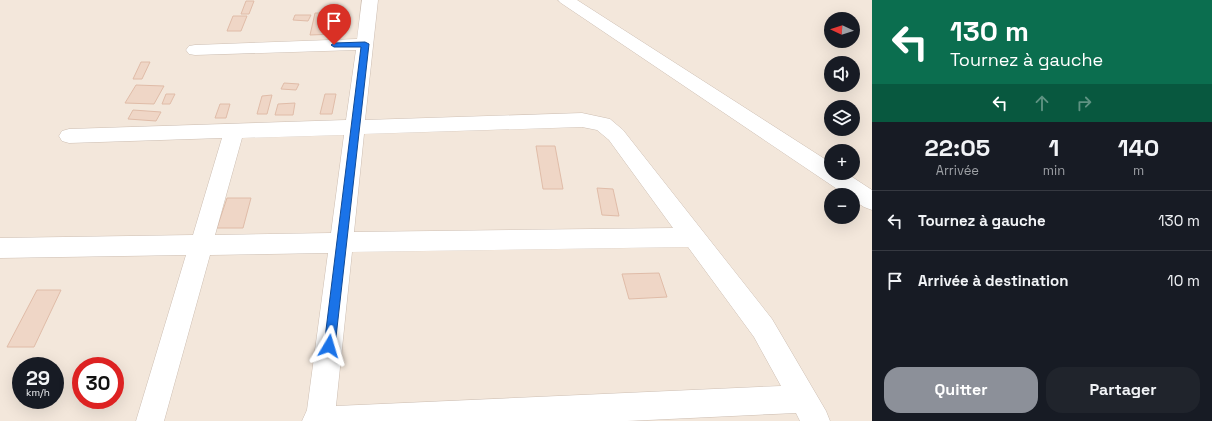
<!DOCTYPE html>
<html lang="fr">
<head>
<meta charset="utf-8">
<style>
	:root { --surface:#171b24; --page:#20242c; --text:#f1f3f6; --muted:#9ea1a6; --line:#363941; --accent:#8c9099 }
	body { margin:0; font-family:"Space Grotesk",sans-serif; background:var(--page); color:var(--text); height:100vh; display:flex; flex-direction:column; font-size:15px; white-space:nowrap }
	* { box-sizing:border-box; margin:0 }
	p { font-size:13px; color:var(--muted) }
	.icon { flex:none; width:22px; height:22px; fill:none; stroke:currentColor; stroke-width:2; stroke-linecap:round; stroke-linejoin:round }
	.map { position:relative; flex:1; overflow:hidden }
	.side { display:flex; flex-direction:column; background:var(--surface); width:340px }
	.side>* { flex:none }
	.top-card { background:#0b6e4f; color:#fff; overflow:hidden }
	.needle { width:26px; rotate:274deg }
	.buttons { position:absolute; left:824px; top:12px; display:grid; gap:8px }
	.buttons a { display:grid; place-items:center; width:36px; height:36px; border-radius:50%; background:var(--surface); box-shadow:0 4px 16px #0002; font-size:20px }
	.speed { position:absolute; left:12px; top:357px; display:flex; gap:8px; font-size:20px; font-weight:700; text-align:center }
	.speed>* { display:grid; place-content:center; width:52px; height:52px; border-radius:50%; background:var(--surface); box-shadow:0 4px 16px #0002; line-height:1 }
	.speed small { font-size:10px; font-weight:400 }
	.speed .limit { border:6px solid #d22; background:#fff; color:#111 }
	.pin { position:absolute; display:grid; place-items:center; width:34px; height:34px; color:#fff; margin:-41px -17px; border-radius:50% 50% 50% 0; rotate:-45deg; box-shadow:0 0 4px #0007 }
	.pin .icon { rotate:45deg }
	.me { position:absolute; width:44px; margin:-22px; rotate:7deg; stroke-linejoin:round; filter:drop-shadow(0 0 3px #0008) }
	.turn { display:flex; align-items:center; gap:14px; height:84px; padding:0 12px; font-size:18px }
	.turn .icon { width:52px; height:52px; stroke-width:2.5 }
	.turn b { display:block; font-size:28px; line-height:34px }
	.lanes { display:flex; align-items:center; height:38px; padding:0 12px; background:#0003; justify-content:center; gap:20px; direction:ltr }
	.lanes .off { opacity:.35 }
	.eta { display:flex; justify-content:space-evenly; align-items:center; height:68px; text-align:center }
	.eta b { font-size:24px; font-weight:600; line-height:28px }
	.cta { display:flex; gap:8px; margin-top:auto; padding:8px 12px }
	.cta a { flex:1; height:46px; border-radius:16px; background:var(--accent); color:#fff; font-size:16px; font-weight:600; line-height:46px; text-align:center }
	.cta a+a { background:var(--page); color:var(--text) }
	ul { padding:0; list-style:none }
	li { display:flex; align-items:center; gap:12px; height:60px; padding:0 12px; border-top:1px solid var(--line) }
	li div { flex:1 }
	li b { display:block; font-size:15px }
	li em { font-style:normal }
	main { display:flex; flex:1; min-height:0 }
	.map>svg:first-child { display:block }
	.residential { fill:#f3e7db; fill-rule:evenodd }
	.building { fill:#efd6c6; stroke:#e0bca8 }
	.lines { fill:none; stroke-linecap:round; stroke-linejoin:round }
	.minor-casing { stroke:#cdbeb2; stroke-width:1 }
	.minor { fill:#fff; fill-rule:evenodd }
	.route { fill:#1a73e8; stroke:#114b97 }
</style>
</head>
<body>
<main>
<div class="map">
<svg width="872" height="421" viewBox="0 0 872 421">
	<rect width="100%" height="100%" fill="#fbf5ed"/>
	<path class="residential" d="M0 0H872V421H0ZM831 19H853V41H831ZM831 63H853V85H831ZM831 107H853V129H831ZM831 151H853V173H831ZM831 195H853V217H831ZM21 366H55V400H21ZM81 366H115V400H81Z"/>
	<path class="building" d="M246 1H254L249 14H241Z
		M315 13H340L336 34 310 35Z
		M295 15H311L308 21 293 20Z
		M233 16H247L241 31H227Z
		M141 62H150L142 79H133Z
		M284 83 299 84 296 90 281 89Z
		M136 85 164 86 154 104 125 103Z
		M166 94H175L170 104H162Z
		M325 94H336L332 114H320Z
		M272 95 267 114H257L262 96Z
		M295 103 293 115H275L278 104Z
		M220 104H230L226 118H215Z
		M133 110 161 112 156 121 128 119Z
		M536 146H555L563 189H543Z
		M597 188 613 189 619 216 602 215Z
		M227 198H251L243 228H217Z
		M659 273 667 297 629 299 622 274Z
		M37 290H61L34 347H7Z"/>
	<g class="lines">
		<defs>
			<path id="minor" d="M362 0H378L365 120 582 113 610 119 623 130 772 319 826 411 830 421H800L796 413 627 421H302L307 410 328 253 210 255 164 421H136L186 255 0 258V238L193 235 222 138 69 143 62 141 59 136 62 131 69 129 346 120 356 50 195 55 189 54 186 50 189 46 195 45 357 39ZM582 127 597 130 609 140 673 228 354 232 364 134ZM344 135 331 233 215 235 242 138ZM688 247 754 337 781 386 336 406 352 252Z
				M558 0H577L831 163V173H846L872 190V210L864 207 853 200V195H846L561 3Z"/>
		</defs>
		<use href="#minor" class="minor-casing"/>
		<use href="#minor" class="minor"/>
	</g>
	<path class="route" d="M365 42 369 44 335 346 333 350 329 352 325 350 324 346 361 47H334L331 45 334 43Z"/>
</svg>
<div class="buttons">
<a><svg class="needle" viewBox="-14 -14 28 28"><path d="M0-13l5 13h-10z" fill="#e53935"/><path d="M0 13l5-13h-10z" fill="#9ea1a6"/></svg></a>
<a><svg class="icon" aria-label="sound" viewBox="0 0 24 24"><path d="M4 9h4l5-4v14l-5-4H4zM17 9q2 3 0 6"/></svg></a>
<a><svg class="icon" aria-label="layers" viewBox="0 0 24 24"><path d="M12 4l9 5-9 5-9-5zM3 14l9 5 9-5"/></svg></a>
<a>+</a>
<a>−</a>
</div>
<div class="speed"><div>29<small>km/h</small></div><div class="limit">30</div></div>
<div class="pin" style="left:334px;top:45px;background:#d93025"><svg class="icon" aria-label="arrive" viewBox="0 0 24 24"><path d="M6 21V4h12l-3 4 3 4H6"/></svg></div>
<svg class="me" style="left:329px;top:346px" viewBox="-20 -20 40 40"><path d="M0-17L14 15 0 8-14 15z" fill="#1a73e8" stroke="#fff" stroke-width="4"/></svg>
</div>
<section class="side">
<div class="top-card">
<div class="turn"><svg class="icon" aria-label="left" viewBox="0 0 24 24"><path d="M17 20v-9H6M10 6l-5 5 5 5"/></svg><div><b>130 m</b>Tournez à gauche</div></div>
<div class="lanes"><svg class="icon" aria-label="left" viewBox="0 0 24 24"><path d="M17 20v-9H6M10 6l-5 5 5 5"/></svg><svg class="icon off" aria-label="ahead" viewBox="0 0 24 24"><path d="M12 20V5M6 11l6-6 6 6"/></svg><svg class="icon off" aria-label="right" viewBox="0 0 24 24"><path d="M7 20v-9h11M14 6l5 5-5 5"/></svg></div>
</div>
<div class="eta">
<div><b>22:05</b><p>Arrivée</p></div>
<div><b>1</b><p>min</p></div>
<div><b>140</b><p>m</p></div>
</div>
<ul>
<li><svg class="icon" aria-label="left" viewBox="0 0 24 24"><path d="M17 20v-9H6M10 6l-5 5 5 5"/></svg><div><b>Tournez à gauche</b></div><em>130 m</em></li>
<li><svg class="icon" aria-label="arrive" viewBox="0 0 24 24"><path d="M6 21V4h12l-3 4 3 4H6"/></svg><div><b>Arrivée à destination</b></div><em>10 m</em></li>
</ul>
<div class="cta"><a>Quitter</a><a>Partager</a></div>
</section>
</main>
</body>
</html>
